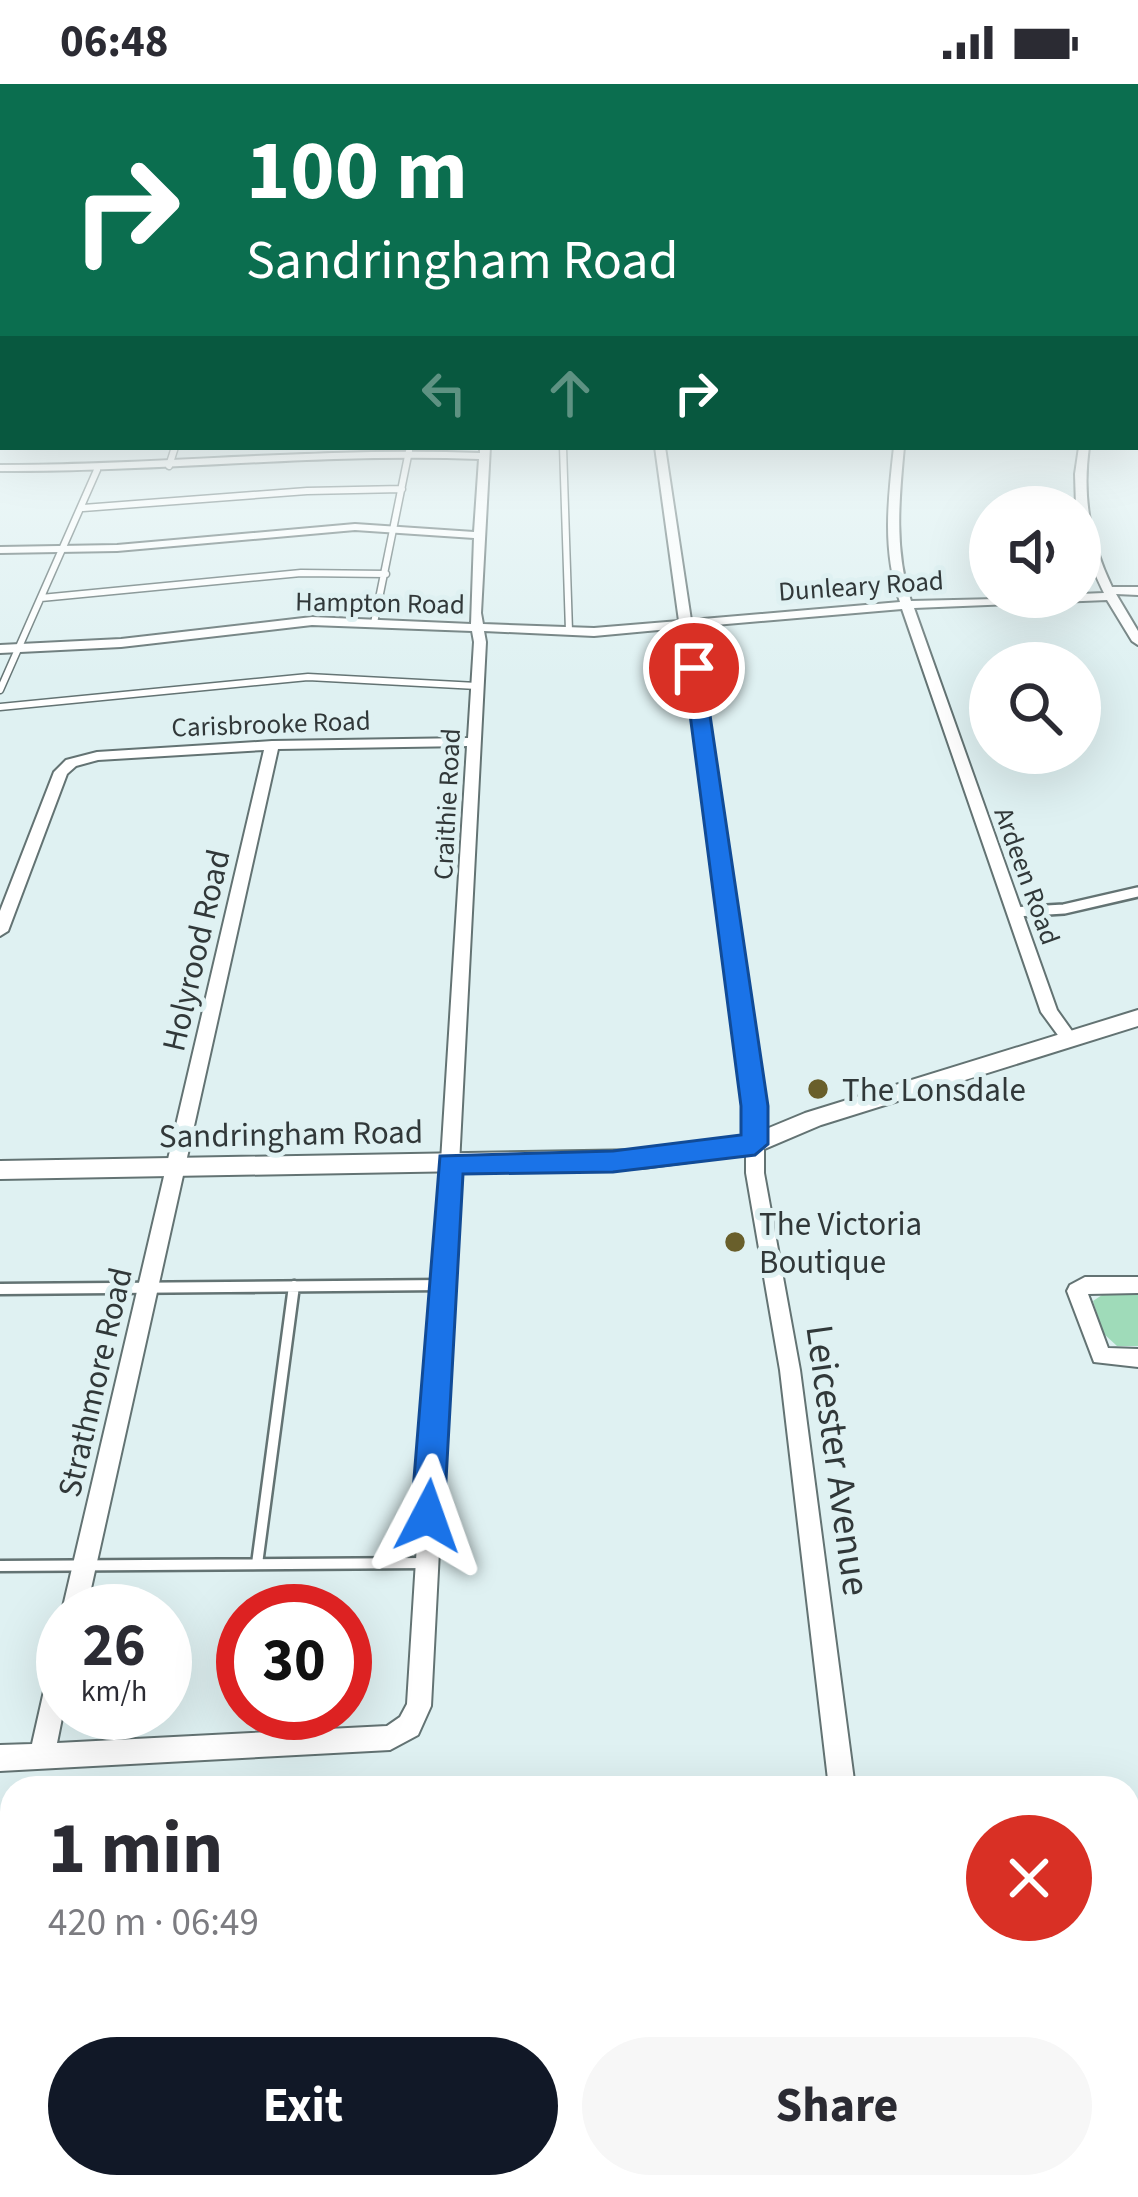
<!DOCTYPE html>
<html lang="en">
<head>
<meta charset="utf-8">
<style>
	:root { --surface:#fff; --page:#f7f7f7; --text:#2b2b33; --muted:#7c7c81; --accent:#111827 }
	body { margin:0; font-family:"Source Sans 3",sans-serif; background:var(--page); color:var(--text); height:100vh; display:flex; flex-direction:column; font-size:45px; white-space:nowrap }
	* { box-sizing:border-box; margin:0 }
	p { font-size:39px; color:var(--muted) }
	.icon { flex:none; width:66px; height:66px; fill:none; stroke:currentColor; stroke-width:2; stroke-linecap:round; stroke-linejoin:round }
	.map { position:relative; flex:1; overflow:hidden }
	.details { position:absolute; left:0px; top:1692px; width:1140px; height:423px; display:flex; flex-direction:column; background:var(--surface); border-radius:36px 36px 0 0; box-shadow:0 12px 48px #0002 }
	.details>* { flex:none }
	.hud { position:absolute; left:0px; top:0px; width:1140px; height:366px; box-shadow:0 12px 48px #0002; background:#0b6e4f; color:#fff; overflow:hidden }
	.buttons { position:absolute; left:969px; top:402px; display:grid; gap:24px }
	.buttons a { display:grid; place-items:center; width:132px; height:132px; border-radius:50%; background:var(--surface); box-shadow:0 12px 48px #0002; font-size:60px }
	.speed { position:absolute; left:36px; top:1500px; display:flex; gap:24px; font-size:60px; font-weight:700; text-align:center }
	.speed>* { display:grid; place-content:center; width:156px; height:156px; border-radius:50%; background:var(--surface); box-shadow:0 12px 48px #0002; line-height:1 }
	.speed small { font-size:30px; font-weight:400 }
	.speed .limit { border:18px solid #d22; background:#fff; color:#111 }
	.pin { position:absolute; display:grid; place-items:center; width:102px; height:102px; color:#fff; margin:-51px; border:6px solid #fff; border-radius:50%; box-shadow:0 3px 12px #0007 }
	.me { position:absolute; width:132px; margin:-66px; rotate:4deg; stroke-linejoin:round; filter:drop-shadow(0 0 9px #0008) }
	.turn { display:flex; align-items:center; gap:42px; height:252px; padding:0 48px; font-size:54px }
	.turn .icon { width:156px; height:156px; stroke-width:2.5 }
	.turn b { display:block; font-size:84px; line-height:102px }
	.lanes { display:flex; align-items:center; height:114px; padding:0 48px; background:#0003; justify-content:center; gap:60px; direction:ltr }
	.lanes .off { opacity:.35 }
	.round { display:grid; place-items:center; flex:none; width:126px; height:126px; border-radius:63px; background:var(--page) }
	.headline { display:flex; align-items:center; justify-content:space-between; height:204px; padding:0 48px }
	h1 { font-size:72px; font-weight:700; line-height:90px }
	.button { display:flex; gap:24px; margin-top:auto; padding:24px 48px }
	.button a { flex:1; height:138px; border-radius:72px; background:var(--accent); color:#fff; font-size:48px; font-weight:700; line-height:138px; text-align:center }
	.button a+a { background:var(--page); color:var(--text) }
	.status { display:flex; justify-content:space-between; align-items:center; height:84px; padding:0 60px; background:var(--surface); direction:ltr }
	.status svg { height:33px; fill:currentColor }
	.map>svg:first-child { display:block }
	.green { fill:#9fdbb9 }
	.building { fill:#acbdb9; stroke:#788482; stroke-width:3 }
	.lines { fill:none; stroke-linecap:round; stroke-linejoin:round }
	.service-far3-casing { stroke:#637373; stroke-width:9 }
	.service-far2-casing { stroke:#637373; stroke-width:14 }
	.service-far1-casing { stroke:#637373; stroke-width:15 }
	.service-casing { stroke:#637373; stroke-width:18 }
	.minor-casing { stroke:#637373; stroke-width:4 }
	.tertiary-casing { stroke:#637373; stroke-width:4 }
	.service-far3 { stroke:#fff; stroke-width:6 }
	.service-far2 { stroke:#fff; stroke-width:9 }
	.service-far1 { stroke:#fff; stroke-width:10 }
	.service { stroke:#fff; stroke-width:14 }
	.minor { fill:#fff; fill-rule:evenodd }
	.tertiary { fill:#fff; fill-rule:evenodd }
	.route { fill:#1a73e8; stroke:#114b97; stroke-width:3 }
	.poi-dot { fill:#695f2b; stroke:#dff1f2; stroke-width:4.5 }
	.labels { text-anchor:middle; stroke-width:10; stroke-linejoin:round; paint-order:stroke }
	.far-street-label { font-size:27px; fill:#313839; stroke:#dff1f2 }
	.street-label { font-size:33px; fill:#313839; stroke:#dff1f2 }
	.poi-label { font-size:33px; fill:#313839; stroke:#dff1f2; text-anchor:start }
	.near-street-label { font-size:39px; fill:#313839; stroke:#dff1f2 }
</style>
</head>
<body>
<div class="status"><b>06:48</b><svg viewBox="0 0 49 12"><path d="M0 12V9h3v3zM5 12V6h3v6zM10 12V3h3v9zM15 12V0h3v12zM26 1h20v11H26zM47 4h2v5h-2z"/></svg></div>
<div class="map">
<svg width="1138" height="2113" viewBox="0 0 1138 2113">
	<rect width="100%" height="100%" fill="#dff1f2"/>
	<path class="green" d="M1138 1209V1262H1117L1103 1249 1093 1217 1102 1211Z"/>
	<path class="building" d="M679 2103H809L810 2113H679Z"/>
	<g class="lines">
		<defs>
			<path id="service-far3" d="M563 363 569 547
				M169 382 175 363
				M83 424 307 407 402 405
				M41 514 301 489 386 490
				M374 539 409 367
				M0 606 97 386
				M0 623 308 593 477 602"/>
			<path id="service-far2" d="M1014 828 1064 825 1138 808"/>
			<path id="service-far1" d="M0 1205 444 1201
				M257 1480 294 1202
				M0 1482 424 1479"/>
			<path id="service" d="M1012 2103 1014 2113
				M222 2113 226 2103"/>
			<path id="minor" d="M480 363H490L481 529 483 540 594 544 679 537 655 363H665L691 536 900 518C882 467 888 416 894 363H904C899 415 894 467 911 517L1080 513V510L1104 509C1091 482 1080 455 1080 423H1076L1075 390 1079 363H1089C1082 413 1090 457 1112 503H1138V511L1116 510 1138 547V561L1132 557 1107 516 914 524 1057 926 1077 954 1069 960 1063 958 1041 928 902 525 692 543 764 1021V1089L800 1286 855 1704H829L780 1286 746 1089V1021L680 544 594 552 484 547 486 558 431 1622 418 1651 390 1666 0 1687V1661L32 1660 51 1576 55 1568 63 1564V1629L57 1659 387 1642 400 1633 407 1620 467 662 278 665 86 1527H62L264 666 98 676 76 682 67 690 8 847 0 852V827L54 688 66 676 97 668 272 657 468 654 474 558 472 547 312 541 121 563 0 569V561L121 555 312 533 471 540 474 454 355 446 117 467 0 469V463L117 461 355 440 474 448 479 375C319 369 160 388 0 387V381C160 381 319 363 480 369Z
				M1085 1193H1138V1209L1088 1210 1108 1264 1138 1265V1283L1094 1278 1067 1207 1070 1201Z
				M1128 1891H1138V1919H1128Z
				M881 2103H911L912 2113H882Z"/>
			<path id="tertiary" d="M1138 926V942L821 1041 755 1069 643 1084 0 1095V1077L643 1066 752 1051 805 1029Z"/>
		</defs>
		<use href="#service-far3" class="service-far3-casing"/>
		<use href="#service-far2" class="service-far2-casing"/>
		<use href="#service-far1" class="service-far1-casing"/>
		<use href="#service" class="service-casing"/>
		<use href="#minor" class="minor-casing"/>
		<use href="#tertiary" class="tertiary-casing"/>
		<use href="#service-far3" class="service-far3"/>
		<use href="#service-far2" class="service-far2"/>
		<use href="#service-far1" class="service-far1"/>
		<use href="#service" class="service"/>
		<use href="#minor" class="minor"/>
		<use href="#tertiary" class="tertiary"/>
	</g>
	<linearGradient id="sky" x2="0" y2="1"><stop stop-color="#73aada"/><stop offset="0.5" stop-color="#f1f9f9"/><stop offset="1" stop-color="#f1f9f9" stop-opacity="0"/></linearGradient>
	<rect width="1138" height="596" fill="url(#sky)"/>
	<path class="route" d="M694 579 703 584 768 1022V1060L755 1071 613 1088 463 1090 444 1432 439 1444 428 1448 416 1444 411 1432 440 1072 613 1067 741 1051V1022L684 584Z"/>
	<g class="poi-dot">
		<circle cx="818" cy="1005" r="12"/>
		<circle cx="735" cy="1158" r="12"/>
	</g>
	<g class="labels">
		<g class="far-street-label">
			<text transform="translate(861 502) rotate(-4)" y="9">Dunleary Road</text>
			<text transform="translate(380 519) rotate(1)" y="9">Hampton Road</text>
			<text transform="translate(271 640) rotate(-2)" y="9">Carisbrooke Road</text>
			<text transform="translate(447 720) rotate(-87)" y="9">Craithie Road</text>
			<text transform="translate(1027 792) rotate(70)" y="9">Ardeen Road</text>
		</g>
		<g class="street-label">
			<text transform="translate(195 866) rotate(-77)" y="12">Holyrood Road</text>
			<text transform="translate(291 1049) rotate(-1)" y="12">Sandringham Road</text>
			<text transform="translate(94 1298) rotate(-77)" y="12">Strathmore Road</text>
		</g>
		<g class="poi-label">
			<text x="842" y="1017">The Lonsdale</text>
			<text x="759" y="1151">The Victoria<tspan x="759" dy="38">Boutique</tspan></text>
		</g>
		<g class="near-street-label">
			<text transform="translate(839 1376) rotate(82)" y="14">Leicester Avenue</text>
		</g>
	</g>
</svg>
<div class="buttons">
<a><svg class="icon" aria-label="sound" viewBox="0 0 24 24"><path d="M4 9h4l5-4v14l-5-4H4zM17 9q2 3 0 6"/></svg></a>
<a><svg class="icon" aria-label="search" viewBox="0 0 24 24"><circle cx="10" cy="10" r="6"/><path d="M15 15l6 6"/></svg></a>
</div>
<div class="speed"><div>26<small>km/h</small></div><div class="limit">30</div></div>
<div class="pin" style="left:694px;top:584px;background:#d93025"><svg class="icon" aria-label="arrive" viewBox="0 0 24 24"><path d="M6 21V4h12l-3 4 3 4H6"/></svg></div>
<svg class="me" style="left:428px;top:1432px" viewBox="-20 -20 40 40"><path d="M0-17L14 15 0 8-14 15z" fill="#1a73e8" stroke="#fff" stroke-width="4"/></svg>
<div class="hud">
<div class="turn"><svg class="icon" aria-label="right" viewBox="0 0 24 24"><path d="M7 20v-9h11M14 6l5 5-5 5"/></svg><div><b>100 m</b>Sandringham Road</div></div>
<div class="lanes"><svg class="icon off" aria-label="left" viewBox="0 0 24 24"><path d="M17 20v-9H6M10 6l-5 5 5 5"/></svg><svg class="icon off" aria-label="ahead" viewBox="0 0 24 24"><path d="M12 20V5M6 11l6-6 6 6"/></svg><svg class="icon" aria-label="right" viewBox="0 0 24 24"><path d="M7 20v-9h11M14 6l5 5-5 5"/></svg></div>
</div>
<section class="details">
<div class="headline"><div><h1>1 min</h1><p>420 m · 06:49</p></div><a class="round" style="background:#d93025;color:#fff"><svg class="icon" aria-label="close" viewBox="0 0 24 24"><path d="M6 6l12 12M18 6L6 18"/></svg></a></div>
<div class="button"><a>Exit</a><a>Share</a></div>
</section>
</div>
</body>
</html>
